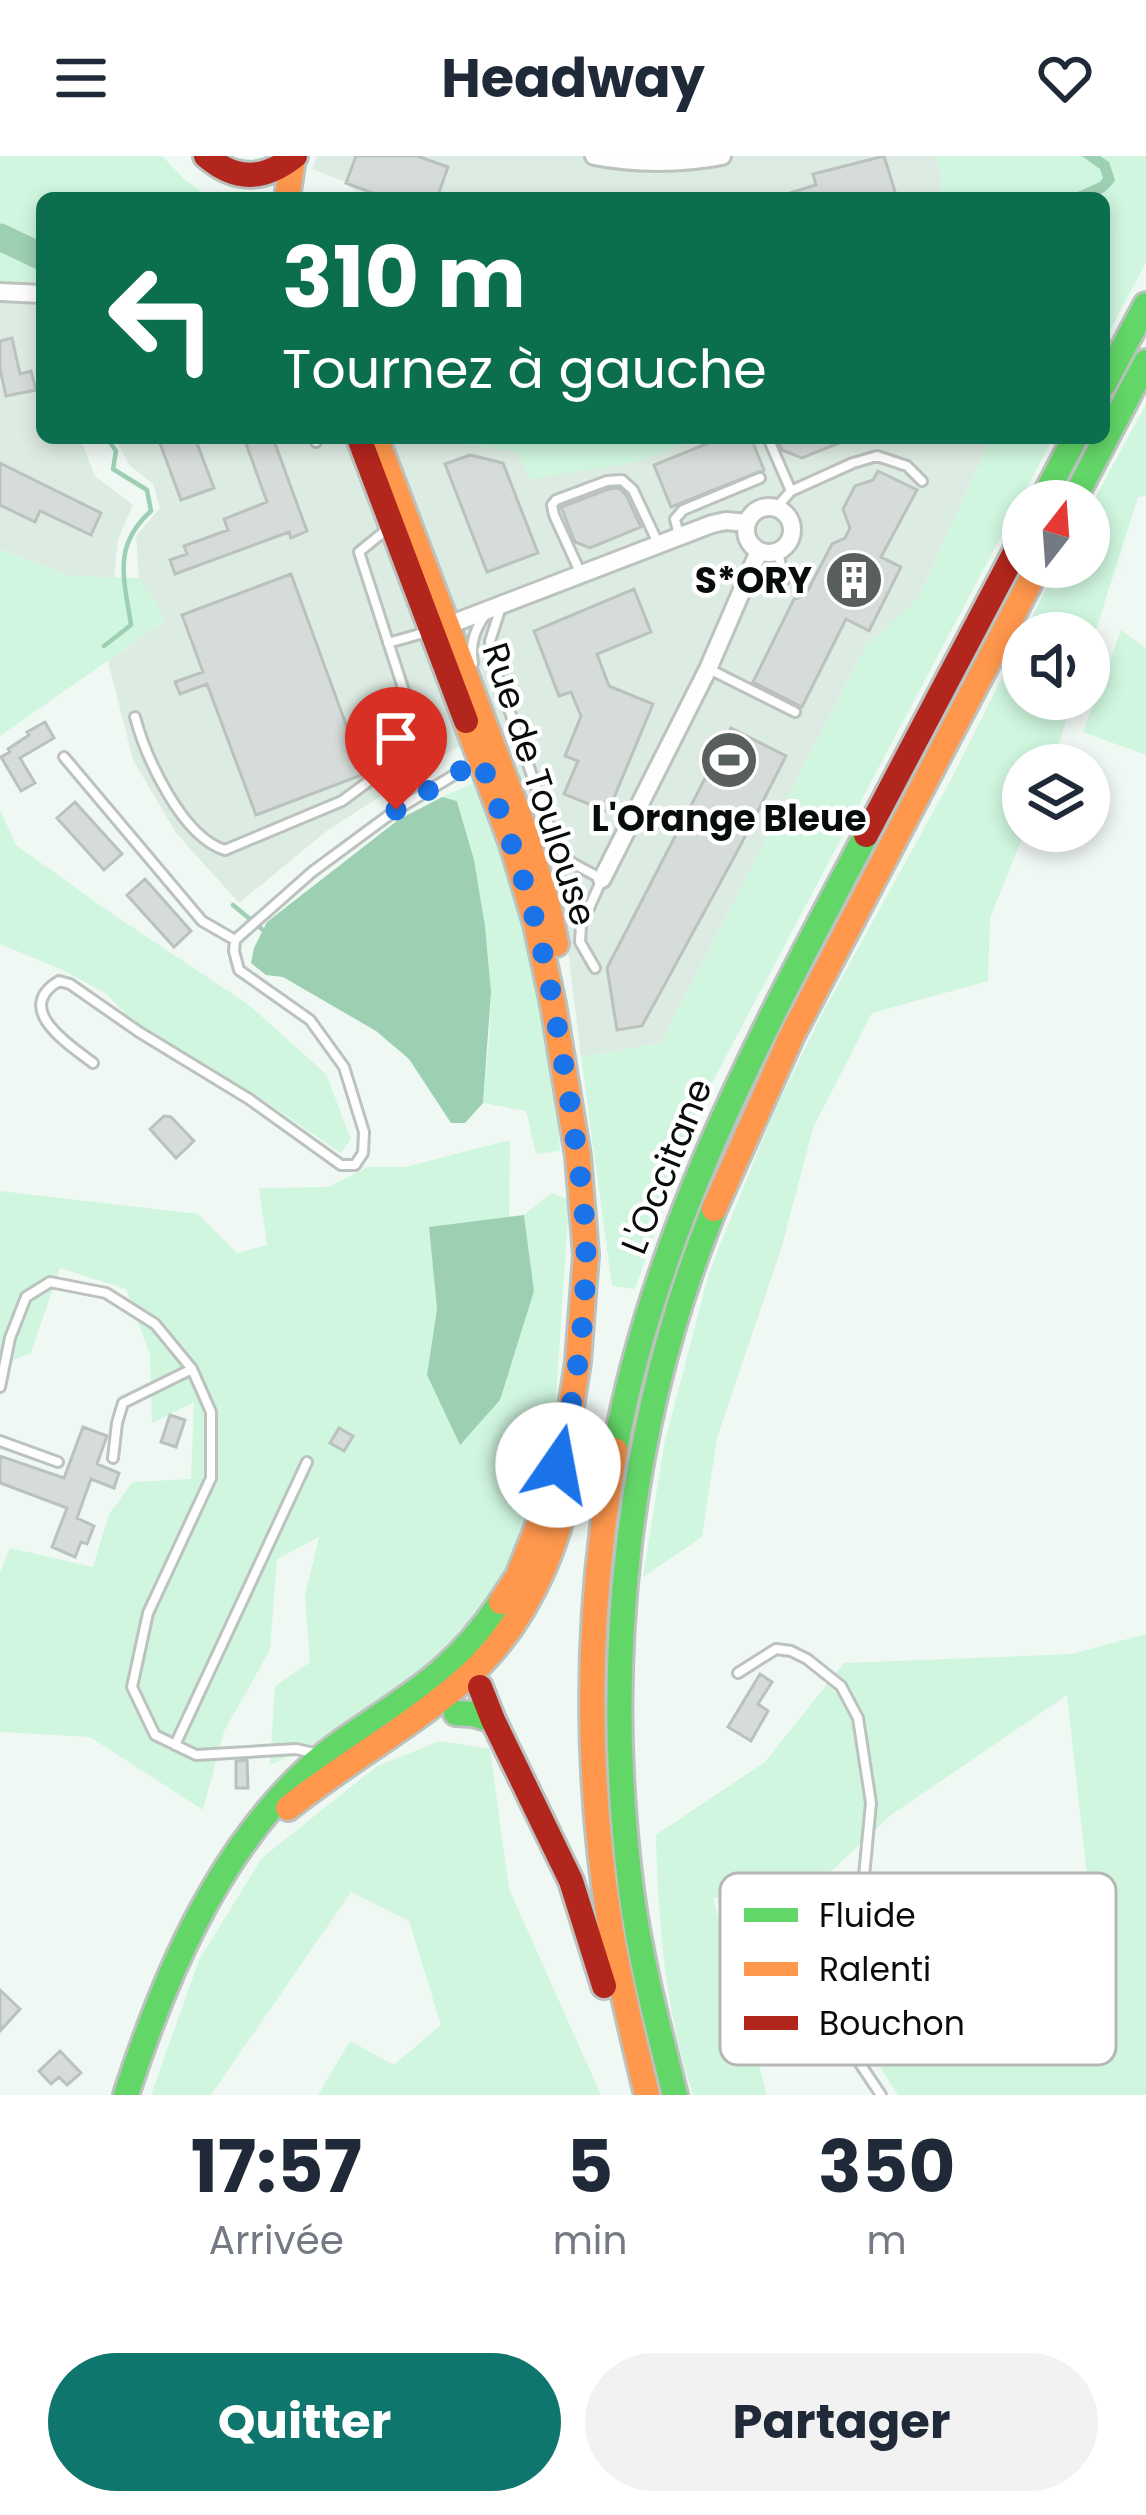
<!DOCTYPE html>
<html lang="fr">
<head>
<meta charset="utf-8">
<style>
	:root { --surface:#fff; --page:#f2f2f3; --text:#1f2937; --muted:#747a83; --accent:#0f766e }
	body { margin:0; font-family:Poppins,sans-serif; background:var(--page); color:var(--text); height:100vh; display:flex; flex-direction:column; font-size:45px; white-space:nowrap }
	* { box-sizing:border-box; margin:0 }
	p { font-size:39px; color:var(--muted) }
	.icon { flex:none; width:66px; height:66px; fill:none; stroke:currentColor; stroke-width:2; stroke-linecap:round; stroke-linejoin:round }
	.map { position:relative; height:1939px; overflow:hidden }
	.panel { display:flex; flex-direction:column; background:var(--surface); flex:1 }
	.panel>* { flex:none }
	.hud { position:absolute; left:36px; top:36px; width:1074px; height:252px; border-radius:18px; box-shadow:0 6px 18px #0003; background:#0b6e4f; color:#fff; overflow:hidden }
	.needle { width:78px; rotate:17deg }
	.fabs { position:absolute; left:1002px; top:324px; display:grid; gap:24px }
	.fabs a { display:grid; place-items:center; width:108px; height:108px; border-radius:50%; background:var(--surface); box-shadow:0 6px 18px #0003; font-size:60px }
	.pin { position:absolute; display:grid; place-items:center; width:102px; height:102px; color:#fff; margin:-123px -51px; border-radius:50% 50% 50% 0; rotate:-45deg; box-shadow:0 0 12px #0007 }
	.pin .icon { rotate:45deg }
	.me { position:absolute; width:132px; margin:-66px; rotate:12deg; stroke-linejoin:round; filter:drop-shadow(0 0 9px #0008) }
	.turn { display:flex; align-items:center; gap:42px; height:252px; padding:0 48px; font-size:54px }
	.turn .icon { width:156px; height:156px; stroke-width:2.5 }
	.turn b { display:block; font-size:84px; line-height:102px }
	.eta { display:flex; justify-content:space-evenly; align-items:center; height:204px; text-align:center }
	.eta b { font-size:72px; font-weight:700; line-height:84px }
	.button { display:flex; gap:24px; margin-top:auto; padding:24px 48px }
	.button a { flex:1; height:138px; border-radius:72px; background:var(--accent); color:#fff; font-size:48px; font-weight:700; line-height:138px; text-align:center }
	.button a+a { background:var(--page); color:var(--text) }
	header { display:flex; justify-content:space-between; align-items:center; height:156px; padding:0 48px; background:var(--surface); font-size:54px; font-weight:700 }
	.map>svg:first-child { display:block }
	.built { fill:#ddece3 }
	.green { fill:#d0f6df }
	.water { fill:#9dd0b3 }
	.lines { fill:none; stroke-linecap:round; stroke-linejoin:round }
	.stream { stroke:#9dd0b3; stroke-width:4.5 }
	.river { stroke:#9dd0b3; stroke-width:27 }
	.building { fill:#d6dcd9; stroke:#bbc2be; stroke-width:3 }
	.lane-casing { stroke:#bcc2be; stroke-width:14 }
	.street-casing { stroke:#bcc2be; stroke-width:22 }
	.fast-casing { stroke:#bcc2be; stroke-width:30 }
	.slow-casing { stroke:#bcc2be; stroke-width:30 }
	.jam-casing { stroke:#bcc2be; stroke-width:30 }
	.lane { stroke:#fdfefd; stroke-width:8 }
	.street { stroke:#fdfefd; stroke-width:16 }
	.fast { stroke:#63d668; stroke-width:24 }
	.slow { stroke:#ff974d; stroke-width:24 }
	.jam { stroke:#b3261e; stroke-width:24 }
	.route { stroke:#1a73e8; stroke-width:21; stroke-dasharray:0 37.8 }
	.labels { text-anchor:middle; stroke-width:9; stroke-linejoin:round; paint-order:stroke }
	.poi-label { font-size:36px; font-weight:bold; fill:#080d0a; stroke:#fff; text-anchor:end }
	.street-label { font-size:36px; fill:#080d0a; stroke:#fff }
	.key { fill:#fff; stroke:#b5b6b6; stroke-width:3 }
	.key-label { font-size:33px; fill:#080d0a }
</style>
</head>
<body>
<header><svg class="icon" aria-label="menu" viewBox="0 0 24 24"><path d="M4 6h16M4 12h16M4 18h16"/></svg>Headway<svg class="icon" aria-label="heart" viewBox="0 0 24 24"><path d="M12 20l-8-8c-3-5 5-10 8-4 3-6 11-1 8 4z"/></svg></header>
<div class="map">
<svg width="1146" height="1939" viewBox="0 0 1146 1939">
	<rect width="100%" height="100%" fill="#f0f8f3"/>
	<path class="built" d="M317 0H936L942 21 939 42H364L343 25 312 13Z
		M0 125H42V282H80L95 320 133 349 118 383 114 421 70 420 0 393Z
		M115 282H425L516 296 636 306 697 282H991L919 441 866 490 661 887 581 901 565 770 507 577 454 593 328 674 239 747 176 677 133 604 108 505 166 464 139 422 136 380 160 352 153 328 129 309Z"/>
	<path class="green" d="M0 0H162L185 24 211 42H42V125H0Z
		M936 0H1146V106L1104 186V42H939L942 21Z
		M1146 248V340L1138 341 1089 496V477H1024L1057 411H1089V353Z
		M425 282H697L636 306 531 323 516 296Z
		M991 282H1053L695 959 635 1133 612 1130 581 901 661 887 866 490 919 441Z
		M0 393 70 420 139 422 166 464 0 580Z
		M1121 474 1146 492V599L1083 576Z
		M1023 479V543H1074L1051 609H1023L1025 675 990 762 988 825 872 857 813 972 782 1090 717 1282 702 1381 643 1421 664 1289 709 1117 774 956 822 858 955 616Z
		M481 624 529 770 553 894 560 995 536 998 526 955 483 947C486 910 492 871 490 833 488 769 475 707 458 645L442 641Z
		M0 654 16 689 111 757 249 849 326 918 351 983 341 997 263 944 137 869 105 837 63 814 0 788Z
		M510 984 509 1061 429 1072 437 1153 427 1219 460 1288 534 1135 524 1059 552 1037 569 1044 554 1271 525 1373 489 1449 427 1508 335 1578 270 1609 275 1530 310 1506 305 1440 319 1381 277 1403 270 1494 224 1575 203 1654 90 1581 0 1576V1416L10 1392 93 1411 109 1358 133 1326 191 1323 194 1246 152 1267 150 1199 126 1133 60 1112 31 1197 0 1209V1035L198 1058 237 1097 267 1089 259 1032 328 1031 368 1011H405Z
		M1146 1478V1939H898L875 1903 1095 1792 1067 1539 891 1659 810 1735 713 1742 767 1939H693C665 1855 658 1767 656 1679L765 1606 844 1507 1072 1498Z
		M440 1585 490 1593 509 1733 601 1939H318L350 1885 394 1909 441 1869 409 1765 351 1736 211 1939H151L199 1804 262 1702 377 1610Z"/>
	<path class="water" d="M1082 0H1100L1109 6 1115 24C1102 45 1086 42 1064 42L1100 26 1103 22 1100 13Z
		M442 641 457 645 474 704 485 770 491 836 483 947 465 967H451L409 903 376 875 283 821 266 819 251 807 254 792 267 766 398 664Z
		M524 1059 534 1135 500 1244 460 1289 427 1219 437 1153 429 1071Z"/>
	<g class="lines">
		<path class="stream" d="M104 490 131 469C124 422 112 390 151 355L147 334 113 313 116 295 107 282
			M233 749 263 774"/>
		<path class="river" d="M0 81 42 101"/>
	</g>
	<path class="building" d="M356 0H417L448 11 437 42H386L346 27Z
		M884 0 897 42H784L783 39 816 29 813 18Z
		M12 182 20 218 31 215 36 234 6 240 0 213V185Z
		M158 282H195L214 332 181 344Z
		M244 282H273L307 375 291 382 289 376 175 418 170 404 187 398 184 390 228 374 224 363 267 346Z
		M721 282H751L764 314 671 351 654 309Z
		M777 282H849V283L802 302 782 294Z
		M470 299 503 307 538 397 487 416 445 308Z
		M0 307 101 357 91 379 40 355 35 366 0 349Z
		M878 315 917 334 881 401 901 411 869 475 846 463 802 551 753 526 794 443 805 440 832 388 845 382 850 372 843 353 855 330 873 324Z
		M619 332 626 339 641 371 590 392 575 386 561 351 609 333Z
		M291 418 364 618 256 659 207 528 180 538 175 526 203 516 182 459Z
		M634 433 651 476 597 498 609 530 653 548 608 656 564 638 578 605 565 600 581 560 571 536 559 540 534 475Z
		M45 566 54 582 20 602 35 627 21 635 1 601 10 596 8 593 29 579 27 576Z
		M731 572 786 600 738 694 642 870 617 874 607 812Z
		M75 646 122 698 104 714 57 662Z
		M145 723 191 775 174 791 127 739Z
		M164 960 171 961 194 985 176 1002 150 973Z
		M170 1259 185 1264 176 1291 161 1286Z
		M83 1271 107 1280 97 1308 119 1317 114 1332 91 1323 77 1362 94 1370 87 1388 81 1386 75 1401 52 1391 67 1352 0 1327V1300L64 1322Z
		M339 1272 353 1280 344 1295 330 1287Z
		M760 1518 772 1526 758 1548 768 1555 751 1585 728 1571Z
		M247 1604 248 1632H236V1605Z
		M0 1834 20 1853 0 1875Z
		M60 1895 81 1917 67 1929 59 1921 51 1928 39 1915Z"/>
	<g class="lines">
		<defs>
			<path id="lane" d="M315 282 316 286
				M768 282 791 335
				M776 352 791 335 853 307 877 300 907 310 922 325
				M679 379 675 363 683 354 760 322
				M778 395 784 424
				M581 418 554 359 552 349 556 344 607 325 622 324 633 334 658 387
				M500 454 490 485 493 507 557 692 572 707 602 723 581 770 580 786 595 812
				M388 487 427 476
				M473 507C470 488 474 475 485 459
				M709 513 795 556
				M135 561C146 602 182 681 225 694L342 645 392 608 412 587 415 569 359 396 386 374
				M64 601 202 765 235 784 312 716 396 654 474 607
				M640 655 666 669
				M93 907C70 889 12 853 59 825L70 828 139 876 249 943 341 1009H355L363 997 364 976 344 911 310 864 239 814 234 795 235 784
				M0 1231 10 1182 26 1141 50 1126 106 1137 155 1168 192 1213 211 1256V1322L148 1457 132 1531 155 1579 196 1599 296 1593 319 1598
				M0 1285 58 1306
				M113 1302 117 1267 123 1247 192 1213
				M738 1517 776 1493 791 1495 807 1503 841 1530 858 1562 871 1647 864 1720 830 1838 832 1866 881 1939
				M175 1589 307 1306"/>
			<path id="street" d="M594 0C634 8 682 8 722 0
				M0 136 42 138
				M746 374a23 23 0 1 1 46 0a23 23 0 1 1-46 0Z
				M438 473 712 368 726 365 747 367
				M602 723 708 513 759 395"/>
			<path id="fast" d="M1104 228 1146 149
				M1042 345 1075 282
				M1073 345 1146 206
				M615 1294C655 1073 762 876 866 679
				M456 1557 473 1558 493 1564
				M126 1939C164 1822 216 1698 308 1613 348 1576 400 1551 441 1515 463 1496 485 1470 501 1446
				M675 1939C658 1871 640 1803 631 1734 602 1505 627 1268 714 1053"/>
			<path id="slow" d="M287 42 293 2
				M376 282 523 670 549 753 556 788
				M466 565 512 688 536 768 553 848 578 1000 586 1099 578 1206 569 1263 546 1350 518 1420 501 1446
				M714 1053 792 879 1038 411
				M615 1294C586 1452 585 1611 610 1769 619 1826 634 1883 647 1939
				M288 1652C343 1608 405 1574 459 1528 538 1462 566 1367 582 1269"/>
			<path id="jam" d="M206 0C236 26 265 24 295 0
				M359 282 466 565
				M866 679 1023 381
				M480 1531 493 1564 571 1725 604 1830"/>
		</defs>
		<use href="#lane" class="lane-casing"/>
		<use href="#street" class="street-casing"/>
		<use href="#fast" class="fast-casing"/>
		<use href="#slow" class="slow-casing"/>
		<use href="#jam" class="jam-casing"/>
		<use href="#lane" class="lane"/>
		<use href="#street" class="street"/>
		<use href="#fast" class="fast"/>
		<use href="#slow" class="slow"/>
		<use href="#jam" class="jam"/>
	</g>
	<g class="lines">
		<path class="route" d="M396 654 480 603C501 657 521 711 536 768 551 827 560 887 570 947 577 998 586 1049 586 1101 585 1171 575 1241 558 1309"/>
	</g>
	<defs>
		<symbol id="building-disc" viewBox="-11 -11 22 22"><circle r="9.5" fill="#595f5c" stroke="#fff"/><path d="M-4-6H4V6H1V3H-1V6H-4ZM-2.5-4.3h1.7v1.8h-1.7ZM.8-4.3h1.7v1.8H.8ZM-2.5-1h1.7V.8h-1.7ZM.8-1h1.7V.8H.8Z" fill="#fff"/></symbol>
		<symbol id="stadium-disc" viewBox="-11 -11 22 22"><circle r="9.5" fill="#595f5c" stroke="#fff"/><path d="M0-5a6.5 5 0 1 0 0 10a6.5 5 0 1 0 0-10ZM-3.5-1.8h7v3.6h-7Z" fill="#fff"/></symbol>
	</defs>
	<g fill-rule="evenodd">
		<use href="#building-disc" x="821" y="391" width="66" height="66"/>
		<use href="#stadium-disc" x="696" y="571" width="66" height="66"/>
	</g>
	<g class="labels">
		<g class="poi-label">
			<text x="812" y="437">S*ORY</text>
			<text x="729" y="675" text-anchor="middle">L'Orange Bleue</text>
		</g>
		<g class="street-label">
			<text transform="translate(540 628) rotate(72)" y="13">Rue de Toulouse</text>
			<text transform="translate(666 1010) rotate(-68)" y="13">L'Occitane</text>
		</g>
	</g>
	<rect x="720" y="1717" width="396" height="192" rx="18" class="key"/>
	<rect x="744" y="1752" width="54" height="14" fill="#63d668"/>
	<rect x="744" y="1806" width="54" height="14" fill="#ff974d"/>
	<rect x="744" y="1860" width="54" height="14" fill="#b3261e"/>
	<g class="key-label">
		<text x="819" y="1771">Fluide</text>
		<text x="819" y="1825">Ralenti</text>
		<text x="819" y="1879">Bouchon</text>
	</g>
</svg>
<div class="fabs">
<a><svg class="needle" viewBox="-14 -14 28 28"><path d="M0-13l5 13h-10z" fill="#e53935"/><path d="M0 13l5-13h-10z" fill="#747a83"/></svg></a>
<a><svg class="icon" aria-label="sound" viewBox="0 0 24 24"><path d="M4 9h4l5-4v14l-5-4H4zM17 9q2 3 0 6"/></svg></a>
<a><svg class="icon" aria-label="layers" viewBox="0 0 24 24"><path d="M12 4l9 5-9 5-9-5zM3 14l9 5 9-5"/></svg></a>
</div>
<div class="pin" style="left:396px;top:654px;background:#d93025"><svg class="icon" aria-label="arrive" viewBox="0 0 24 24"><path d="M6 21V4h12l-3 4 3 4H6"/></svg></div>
<svg class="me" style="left:558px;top:1309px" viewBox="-20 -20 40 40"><circle r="19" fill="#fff"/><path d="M0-13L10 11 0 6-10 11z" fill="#1a73e8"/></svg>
<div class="hud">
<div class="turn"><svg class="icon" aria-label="left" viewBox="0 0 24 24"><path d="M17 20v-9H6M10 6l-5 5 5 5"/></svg><div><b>310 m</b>Tournez à gauche</div></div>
</div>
</div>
<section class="panel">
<div class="eta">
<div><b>17:57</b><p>Arrivée</p></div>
<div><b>5</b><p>min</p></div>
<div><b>350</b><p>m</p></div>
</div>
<div class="button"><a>Quitter</a><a>Partager</a></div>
</section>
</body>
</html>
